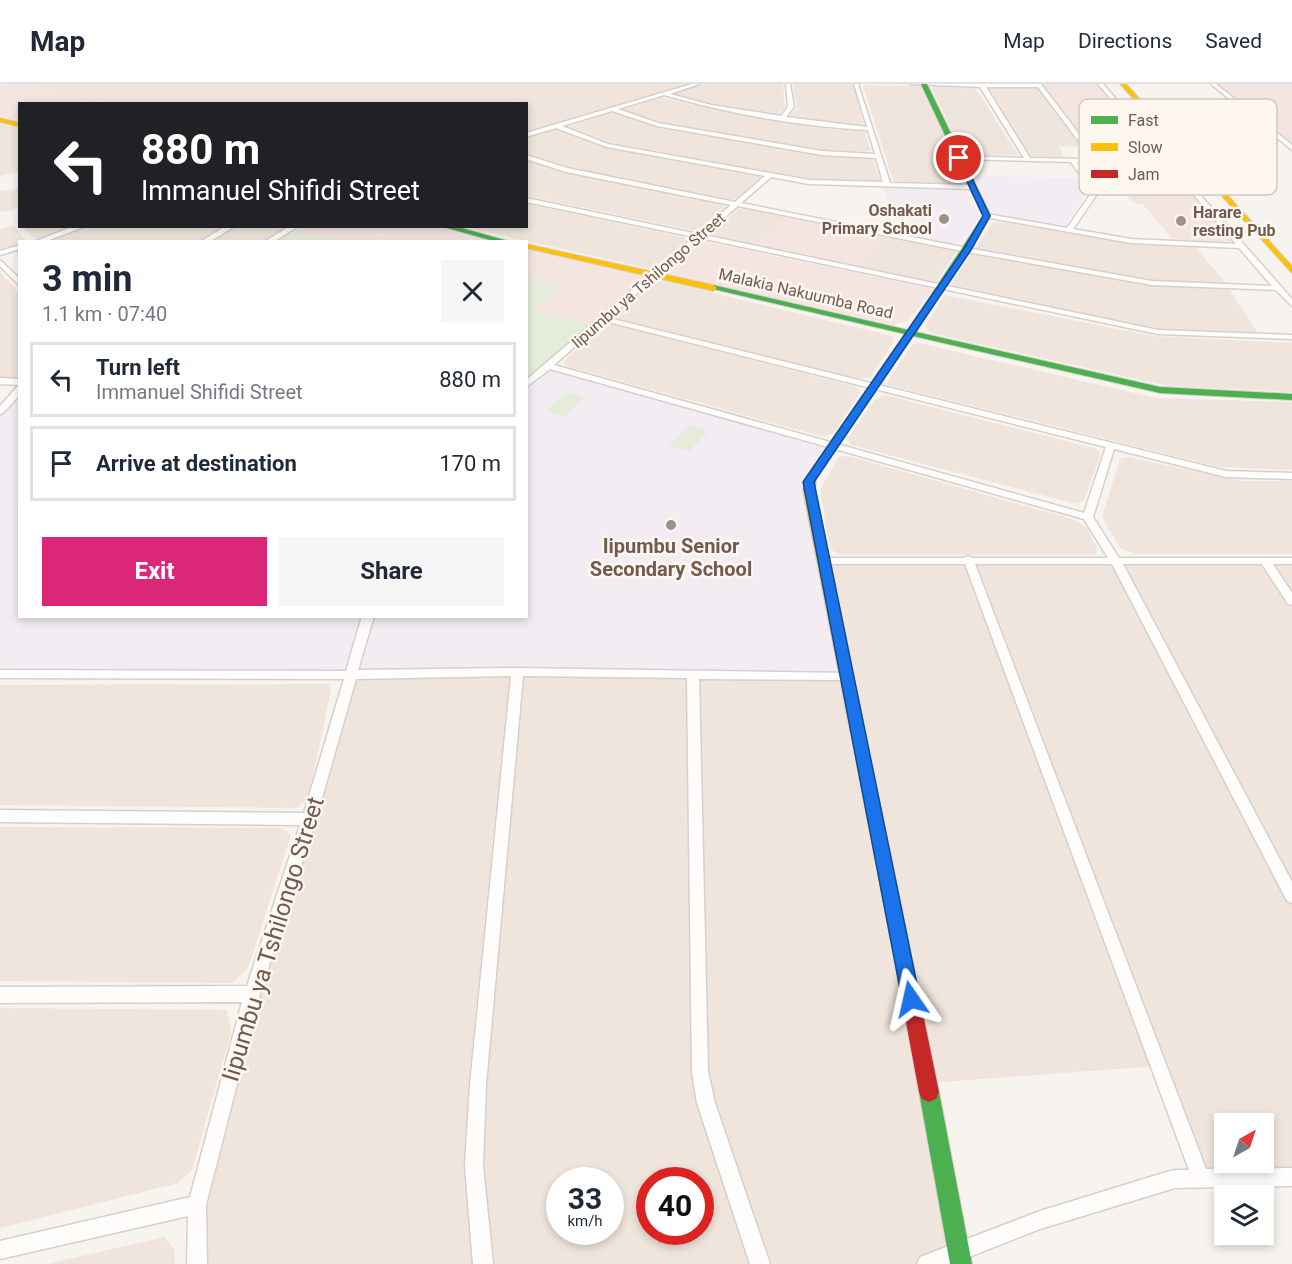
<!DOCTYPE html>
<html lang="en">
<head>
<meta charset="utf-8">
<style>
	:root { --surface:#fff; --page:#f6f6f7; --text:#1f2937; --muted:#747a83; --line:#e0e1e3; --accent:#db2777 }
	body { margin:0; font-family:Roboto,sans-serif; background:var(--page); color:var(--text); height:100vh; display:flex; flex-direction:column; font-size:22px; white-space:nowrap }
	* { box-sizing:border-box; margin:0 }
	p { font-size:20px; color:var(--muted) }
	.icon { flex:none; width:33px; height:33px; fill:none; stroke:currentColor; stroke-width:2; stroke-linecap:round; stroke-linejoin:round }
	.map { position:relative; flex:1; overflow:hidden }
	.details { position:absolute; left:18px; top:156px; width:510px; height:378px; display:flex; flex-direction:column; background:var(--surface); border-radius:0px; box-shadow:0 3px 9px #0003 }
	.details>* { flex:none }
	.guide { position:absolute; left:18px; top:18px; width:510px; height:126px; border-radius:0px; box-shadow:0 3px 9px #0003; background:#202124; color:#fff; overflow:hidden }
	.needle { width:39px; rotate:39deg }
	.fabs { position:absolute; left:1214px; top:1029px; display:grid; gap:12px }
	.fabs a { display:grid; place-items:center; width:60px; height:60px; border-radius:0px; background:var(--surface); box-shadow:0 3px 9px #0003; font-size:30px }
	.speed { position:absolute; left:546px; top:1083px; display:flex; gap:12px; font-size:30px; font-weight:700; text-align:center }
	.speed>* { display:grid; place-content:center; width:78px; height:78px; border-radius:50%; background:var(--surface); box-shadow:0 3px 9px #0003; line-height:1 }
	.speed small { font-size:15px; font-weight:400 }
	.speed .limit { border:9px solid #d22; background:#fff; color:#111 }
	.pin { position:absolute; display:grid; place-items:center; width:51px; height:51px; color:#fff; margin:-26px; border:3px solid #fff; border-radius:50%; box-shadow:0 2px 6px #0007 }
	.me { position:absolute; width:66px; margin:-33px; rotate:349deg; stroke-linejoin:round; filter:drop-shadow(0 0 4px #0008) }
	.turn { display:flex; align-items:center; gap:21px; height:126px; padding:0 24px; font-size:27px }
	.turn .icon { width:78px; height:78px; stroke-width:2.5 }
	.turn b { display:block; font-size:42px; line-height:51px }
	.round { display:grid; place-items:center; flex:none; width:63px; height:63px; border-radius:0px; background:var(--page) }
	.summary { display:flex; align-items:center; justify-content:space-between; height:102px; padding:0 24px }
	h1 { font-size:36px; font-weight:700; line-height:45px }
	.primary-button { display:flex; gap:12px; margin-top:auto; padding:12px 24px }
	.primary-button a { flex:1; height:69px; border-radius:0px; background:var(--accent); color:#fff; font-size:24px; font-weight:700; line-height:69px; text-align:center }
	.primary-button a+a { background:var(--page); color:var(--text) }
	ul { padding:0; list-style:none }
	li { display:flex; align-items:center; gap:18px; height:75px; margin:0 12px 9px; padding:0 12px; border:3px solid var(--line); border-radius:0px }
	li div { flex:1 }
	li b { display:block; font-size:22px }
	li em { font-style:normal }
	header { display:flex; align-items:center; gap:36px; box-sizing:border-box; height:84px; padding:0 30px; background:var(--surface); border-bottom:2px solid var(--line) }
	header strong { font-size:28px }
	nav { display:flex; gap:33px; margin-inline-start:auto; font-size:21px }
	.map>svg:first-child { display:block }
	.residential { fill:#efe5dc; fill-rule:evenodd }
	.commercial { fill:#f4e5e0 }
	.education { fill:#f3ecf3 }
	.green { fill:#e5ecda }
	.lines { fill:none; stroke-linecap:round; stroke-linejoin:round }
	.street-casing { stroke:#d6d0cc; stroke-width:3 }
	.fast-casing { stroke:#d6cfca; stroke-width:2 }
	.slow-casing { stroke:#d6cfca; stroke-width:2 }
	.jam-casing { stroke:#d6cfca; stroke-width:2 }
	.street { fill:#fefdfc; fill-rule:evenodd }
	.fast { fill:#4caf50; fill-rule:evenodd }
	.slow { fill:#ffc107; fill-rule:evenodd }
	.jam { fill:#c62828; fill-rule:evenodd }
	.route { fill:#1a73e8; stroke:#114b97; stroke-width:1.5 }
	.poi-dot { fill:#a19087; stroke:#fdf7f0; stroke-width:2 }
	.labels { text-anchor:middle; stroke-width:5; stroke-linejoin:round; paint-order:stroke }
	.far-poi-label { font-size:16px; font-weight:bold; fill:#735a4f; stroke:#fdf7f0; text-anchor:end }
	.far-street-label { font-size:16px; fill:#735a4f; stroke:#fdf7f0 }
	.poi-label { font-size:20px; font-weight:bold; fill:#735a4f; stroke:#fdf7f0 }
	.near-street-label { font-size:24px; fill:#735a4f; stroke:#fdf7f0 }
	.key { fill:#fdf7f0; stroke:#d4c8c0; stroke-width:1.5 }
	.key-label { font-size:16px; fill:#735a4f }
</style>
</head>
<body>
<header>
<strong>Map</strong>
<nav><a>Map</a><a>Directions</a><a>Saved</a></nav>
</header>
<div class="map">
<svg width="1292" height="1180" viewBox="0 0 1292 1180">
	<rect width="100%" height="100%" fill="#f7f3ee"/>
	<path class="residential" d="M0 0H691L527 49 526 20H106L28 2Z
		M704 0H783L785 25 776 31 698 19 676 12 674 9Z
		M793 0H854L864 42H843L794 34 790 31 797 25Z
		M866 1 921 2 966 99 961 101 900 99 893 96 863 2Z
		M982 1 1040 2 1085 63 1059 62 1064 73 1026 72Z
		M935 2 976 5 1018 71H969L962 69 932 4Z
		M661 13 692 21 837 46 865 47 871 67 831 68 654 38 623 26Z
		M610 29H616L657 43 828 73H867L873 76 880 96 873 98 818 97 612 59 568 43Z
		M0 40 20 44 19 88 0 92Z
		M551 46H559L603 63 756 91 762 94 737 115 729 116 560 83 527 69 526 54Z
		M527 76 558 87 719 120 726 124 696 147 527 112Z
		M19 105V121L13 126 0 128V107Z
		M527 120 683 153 687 157 651 185 465 143 526 142Z
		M741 123 786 133 755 162 708 152Z
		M1000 138 1130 159 1195 163 1224 197 1258 249 1164 246 957 205 951 200 992 139Z
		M12 142 15 143 26 157 20 158 19 161 0 167V145Z
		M23 143H74L38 154H34Z
		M87 143H229L199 157 39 158Z
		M235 143H292L263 157 207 158Z
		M883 152 957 167 935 200 857 184Z
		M0 188 19 209V294L0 293Z
		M663 197 892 252 894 257 870 293 857 295 616 234 617 228 653 199Z
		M944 211 1154 252 1292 259V308L1168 302 931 249 925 243Z
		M613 240 853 302 861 307 834 349 824 353 566 282 564 279 568 273 603 243Z
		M919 259 1156 314 1292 318V386L1220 383 888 301 887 297 912 261Z
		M885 311 1097 365 1101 370 1084 416 1076 420 851 361 847 355 875 315Z
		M848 372 1075 436 1087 444 1098 466 1094 471H841L830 465 820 406 839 373Z
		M1128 373 1240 397H1292V470H1135L1120 464 1102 433 1120 375Z
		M824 477H1292V1093L1201 1095 1158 982 928 999 961 1169 927 1180H197V1121L350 591ZM1224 1040H1263V1078H1224ZM560 1096H610V1148H560ZM650 1096H700V1148H650Z
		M328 600 331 606 308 715 296 724 0 721V601Z
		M0 743 281 744 291 751 248 884 232 899 0 897Z
		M0 924 227 926 231 949 192 1086 178 1099 0 1144Z
		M165 1153 174 1165 175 1180H47Z"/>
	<path class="commercial" d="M1042 0H1097L1163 77 1098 75Z
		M1213 0H1292V64Z
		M3 1 28 2 106 19 20 20 19 38 0 32V2Z
		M1124 109H1190L1235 159 1174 157 1143 120 1134 119Z
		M786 133 883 152 857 184 755 162Z
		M304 142H432L497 157 391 158 381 155 377 157H340L296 147Z
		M703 157 929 204 932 207 908 237 893 241 669 190 668 186Z
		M526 164 647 192 591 240 533 225 527 192Z"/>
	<path class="education" d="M974 92 1078 94 1088 107 1064 143 996 131 988 125Z
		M883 104 966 105 980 132 958 162 905 151 913 137 889 124Z
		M548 282 833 361 811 394 846 592 0 590V327L20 311V532H526L527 301Z"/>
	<path class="green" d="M296 147 340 157H275Z
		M526 192 564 202 534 225 591 240 527 293Z
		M567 308 585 314 564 333 546 327Z
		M688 341 708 347 689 368 669 362Z"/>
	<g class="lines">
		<defs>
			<path id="street" d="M692 0H699L670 10 711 21 781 32 788 23 786 0H790L794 23 786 33 867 43 854 0H858L890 99 973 101 976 103 973 105 809 100 771 93 741 119 967 164 1152 197 1272 202 1239 164 1131 159 985 133 984 132 987 130 1067 144 1092 108 1071 78 957 75 959 72 1024 74 980 3 910 0H1041L1098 75 1164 76 1098 0H1103L1170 77 1210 78 1208 81 1173 80 1292 215V222L1276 206 1152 201 967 168 738 122 704 151 1158 246 1292 251V255L1158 250 700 154 609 234 1226 387 1292 389V395L1226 393 1114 365 1093 433 1119 474H1292V480H1273L1292 509V521L1288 520 1262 480H1123L1292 798V819L1287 817 1112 480H975L1206 1085 1292 1084V1102L1175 1104 1040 1145 951 1180H917L920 1173 1040 1127 1160 1090 1175 1086H1189L965 480H824L819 477 824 474H964L968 472 972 474H1108L1084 435 550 285 526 303V296L694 153 526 118V114L698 150 731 121 566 88 526 75V71L567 84 735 118 765 92 607 63 556 44 526 53V49ZM986 3H1038L1092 75 1030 74ZM664 11C730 30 799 42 868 46L875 70 822 67 658 39 618 25ZM612 27 657 42 822 71 876 74 883 98 809 96 608 60 562 42ZM1077 78 1167 80 1189 106H1097ZM1097 110H1193L1236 160 1131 155 1073 145ZM604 237 1106 363 1084 429 554 281Z
				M1211 0H1216L1292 61V66Z
				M75 142H86L44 158H33Z
				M226 142H235L209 158H200Z
				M290 142H299L273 158H264Z
				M20 161V165L0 171V167Z
				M0 176 20 195V202L0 182Z
				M0 294 20 295V301L0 300Z
				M17 303H20V311L3 329 0 330V322Z
				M362 532H374L358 586 517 584 850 589 852 592 846 596 699 595 708 988 715 1019 770 1180H750L697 1019 692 988 687 594 523 592 486 1001 483 1082 493 1180H473L465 1082 470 1001 511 592 356 595 316 735 260 910 206 1121 207 1180H187L188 1132 0 1175V1157L190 1113 242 918 0 919V903L247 902 300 741 0 738V726L304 729 344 595 0 594V586L346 587Z"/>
			<path id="fast" d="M921 0H927L991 132 916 248 1160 303 1292 310V316L1160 309 913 252 816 394 815 406 809 409 805 408 803 406 806 394 905 250 709 204 713 201 908 246 983 132Z
				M440 142H454L512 158H497Z
				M929 998 936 1001 939 1008 972 1180H950L919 1008 922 1001Z"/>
			<path id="slow" d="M1120 0H1126L1292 182V189Z
				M0 34 20 39V43L0 38Z
				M526 160 713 201 717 204 713 207 526 164Z
				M809 403 815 406 894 788 892 793 886 795 880 793 878 788 803 406Z"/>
			<path id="jam" d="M886 781 892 783 894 788 939 1008 936 1015 929 1018 922 1015 919 1008 878 788 880 783Z"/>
		</defs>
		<use href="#street" class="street-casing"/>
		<use href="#fast" class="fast-casing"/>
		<use href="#slow" class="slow-casing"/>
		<use href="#jam" class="jam-casing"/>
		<use href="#street" class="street"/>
		<use href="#fast" class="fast"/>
		<use href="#slow" class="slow"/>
		<use href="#jam" class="jam"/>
	</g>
	<path class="route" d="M959 72 962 74 990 132 971 166 814 398 920 915 917 921 911 924 905 921 902 915 803 398 963 166 983 132 956 74Z"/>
	<g class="poi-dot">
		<circle cx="944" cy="135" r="6"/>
		<circle cx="1181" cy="137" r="6"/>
		<circle cx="671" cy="441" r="6"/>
	</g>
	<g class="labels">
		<g class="far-poi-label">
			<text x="932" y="132">Oshakati<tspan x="932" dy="18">Primary School</tspan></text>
			<text x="1193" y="134" text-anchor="start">Harare<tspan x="1193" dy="18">resting Pub</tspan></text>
		</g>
		<g class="far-street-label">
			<text transform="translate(648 196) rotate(-41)" y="6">Iipumbu ya Tshilongo Street</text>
			<text transform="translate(806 209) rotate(13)" y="6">Malakia Nakuumba Road</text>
		</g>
		<g class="poi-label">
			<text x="671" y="469">Iipumbu Senior<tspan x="671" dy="23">Secondary School</tspan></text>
		</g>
		<g class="near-street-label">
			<text transform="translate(273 855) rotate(-73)" y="8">Iipumbu ya Tshilongo Street</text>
		</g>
	</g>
	<rect x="1079" y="15" width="198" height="96" rx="9" class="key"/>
	<rect x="1091" y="32" width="27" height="8" fill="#4caf50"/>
	<rect x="1091" y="59" width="27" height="8" fill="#ffc107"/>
	<rect x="1091" y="86" width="27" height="8" fill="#c62828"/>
	<g class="key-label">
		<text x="1128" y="42">Fast</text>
		<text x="1128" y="69">Slow</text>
		<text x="1128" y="96">Jam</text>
	</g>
</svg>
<div class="fabs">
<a><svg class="needle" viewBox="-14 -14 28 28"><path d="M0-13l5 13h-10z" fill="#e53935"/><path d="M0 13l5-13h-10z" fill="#747a83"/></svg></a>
<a><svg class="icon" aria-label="layers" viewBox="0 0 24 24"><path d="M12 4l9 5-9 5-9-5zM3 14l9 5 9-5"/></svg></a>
</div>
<div class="speed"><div>33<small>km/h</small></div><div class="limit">40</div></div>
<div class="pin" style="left:959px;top:74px;background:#d93025"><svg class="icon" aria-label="arrive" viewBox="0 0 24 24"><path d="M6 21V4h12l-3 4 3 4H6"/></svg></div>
<svg class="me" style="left:911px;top:915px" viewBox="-20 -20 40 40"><path d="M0-17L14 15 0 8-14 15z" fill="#1a73e8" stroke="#fff" stroke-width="4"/></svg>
<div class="guide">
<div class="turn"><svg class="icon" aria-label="left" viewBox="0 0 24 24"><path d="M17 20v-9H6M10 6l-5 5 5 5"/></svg><div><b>880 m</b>Immanuel Shifidi Street</div></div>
</div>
<section class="details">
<div class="summary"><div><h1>3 min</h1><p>1.1 km · 07:40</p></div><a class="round"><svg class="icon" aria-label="close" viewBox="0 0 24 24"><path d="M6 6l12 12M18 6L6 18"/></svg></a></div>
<ul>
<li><svg class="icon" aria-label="left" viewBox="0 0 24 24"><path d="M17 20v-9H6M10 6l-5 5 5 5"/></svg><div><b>Turn left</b><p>Immanuel Shifidi Street</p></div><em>880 m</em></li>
<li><svg class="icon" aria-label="arrive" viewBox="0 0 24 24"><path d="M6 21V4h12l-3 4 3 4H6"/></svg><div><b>Arrive at destination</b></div><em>170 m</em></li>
</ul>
<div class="primary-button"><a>Exit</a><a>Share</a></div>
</section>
</div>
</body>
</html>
